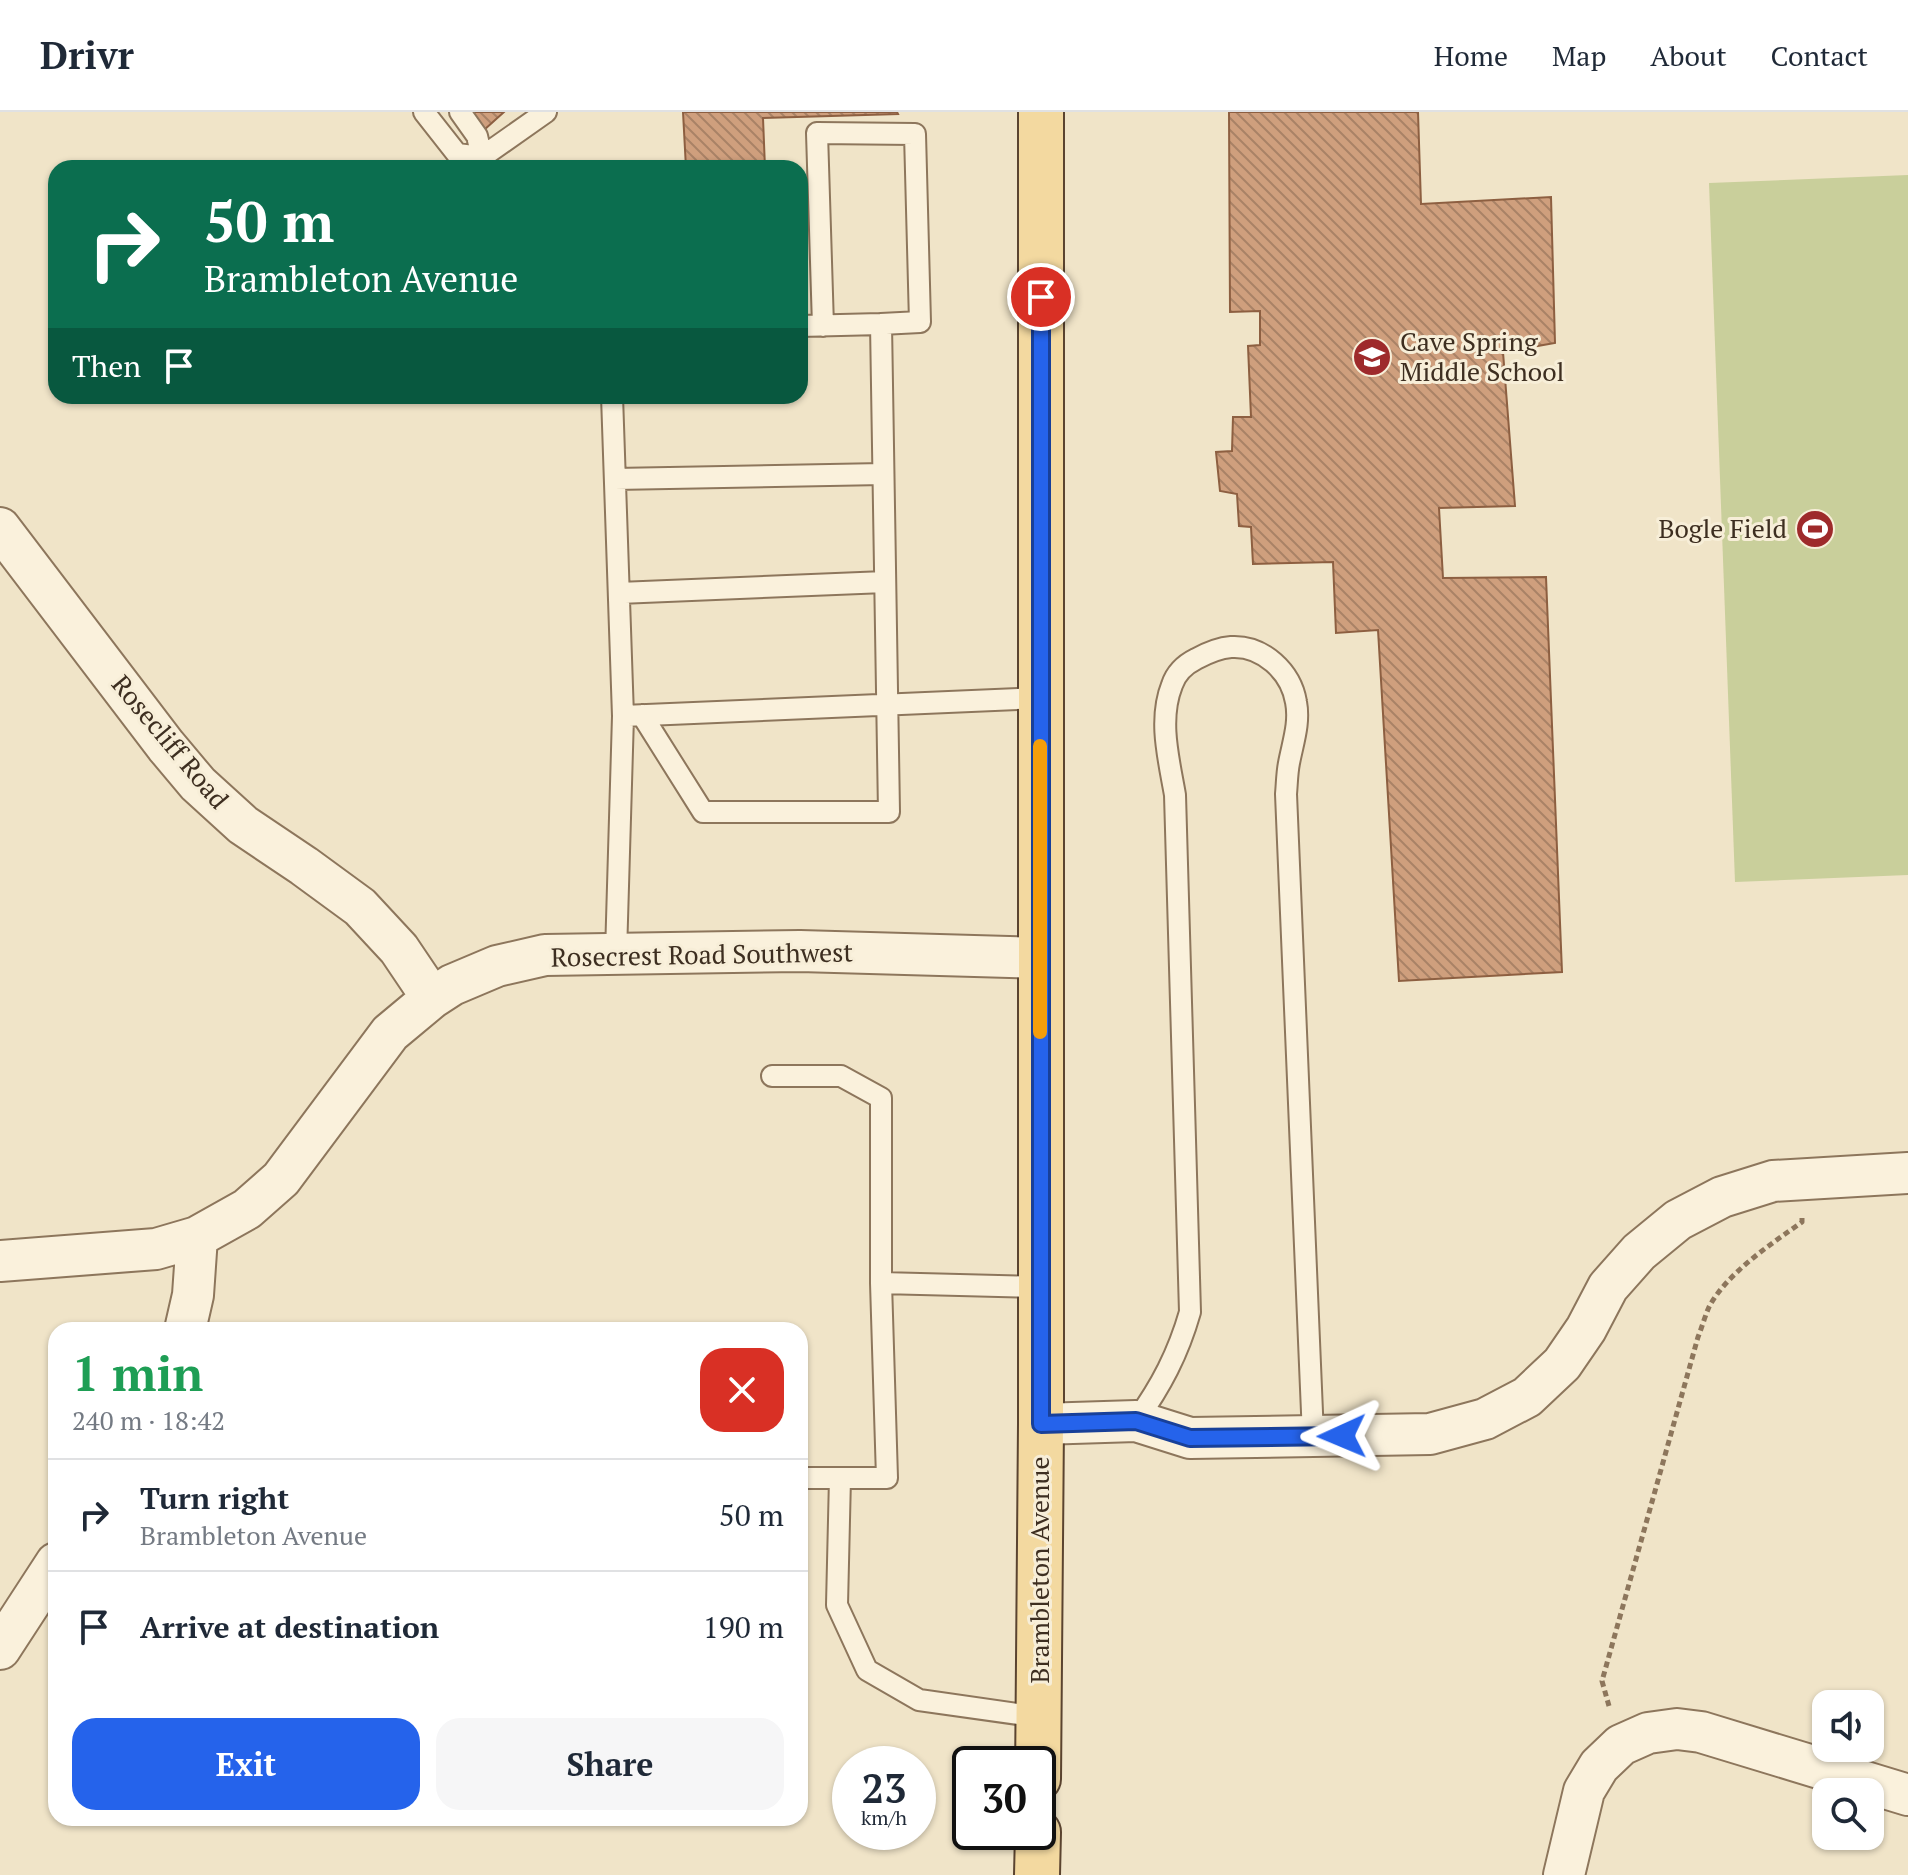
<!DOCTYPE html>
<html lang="en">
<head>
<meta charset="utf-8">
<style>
	:root { --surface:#fff; --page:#f6f6f7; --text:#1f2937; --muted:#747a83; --line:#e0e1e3; --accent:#2563eb }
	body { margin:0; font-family:"PT Serif",serif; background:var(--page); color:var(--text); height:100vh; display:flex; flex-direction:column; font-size:30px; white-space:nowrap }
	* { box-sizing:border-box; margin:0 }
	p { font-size:26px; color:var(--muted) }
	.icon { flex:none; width:44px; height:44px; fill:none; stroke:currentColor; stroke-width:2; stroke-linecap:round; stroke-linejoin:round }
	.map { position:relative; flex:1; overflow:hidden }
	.side { position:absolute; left:48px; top:1210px; width:760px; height:504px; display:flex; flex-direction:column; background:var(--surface); border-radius:24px; box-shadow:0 2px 6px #0004 }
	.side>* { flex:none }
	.guide { position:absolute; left:48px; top:48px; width:760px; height:244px; border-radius:24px; box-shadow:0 2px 6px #0004; background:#0b6e4f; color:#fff; overflow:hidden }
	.controls { position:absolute; left:1812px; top:1578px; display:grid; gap:16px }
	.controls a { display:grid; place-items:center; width:72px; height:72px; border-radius:16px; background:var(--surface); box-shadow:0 2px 6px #0004; font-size:40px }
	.speed { position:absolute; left:832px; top:1634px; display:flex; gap:16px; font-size:40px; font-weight:700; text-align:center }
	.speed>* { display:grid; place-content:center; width:104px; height:104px; border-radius:50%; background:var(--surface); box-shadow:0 2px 6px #0004; line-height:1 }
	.speed small { font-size:20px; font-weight:400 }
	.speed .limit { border:4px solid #111; border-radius:12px; background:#fff; color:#111 }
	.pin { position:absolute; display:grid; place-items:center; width:68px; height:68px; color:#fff; margin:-34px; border:4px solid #fff; border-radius:50%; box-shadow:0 2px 8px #0007 }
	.me { position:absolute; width:88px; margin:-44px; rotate:269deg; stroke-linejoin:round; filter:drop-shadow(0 0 6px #0008) }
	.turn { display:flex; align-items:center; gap:28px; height:168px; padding:0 24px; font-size:36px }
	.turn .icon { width:104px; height:104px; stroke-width:2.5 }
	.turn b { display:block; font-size:56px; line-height:68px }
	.then { display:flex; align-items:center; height:76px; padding:0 24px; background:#0003; gap:16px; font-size:30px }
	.round { display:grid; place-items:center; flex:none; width:84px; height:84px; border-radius:24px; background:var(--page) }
	.headline { display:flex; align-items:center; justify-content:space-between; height:136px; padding:0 24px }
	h1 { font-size:48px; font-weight:800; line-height:60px; color:#1e9e55 }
	.primary-button { display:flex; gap:16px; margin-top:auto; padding:16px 24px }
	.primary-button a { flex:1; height:92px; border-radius:24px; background:var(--accent); color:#fff; font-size:32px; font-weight:800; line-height:92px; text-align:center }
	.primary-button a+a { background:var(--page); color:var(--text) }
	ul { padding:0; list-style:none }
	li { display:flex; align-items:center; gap:24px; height:112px; padding:0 24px; border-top:2px solid var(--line) }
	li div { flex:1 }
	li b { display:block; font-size:30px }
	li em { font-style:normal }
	header { display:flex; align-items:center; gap:48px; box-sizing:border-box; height:112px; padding:0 40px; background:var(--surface); border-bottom:2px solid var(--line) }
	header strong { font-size:38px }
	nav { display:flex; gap:44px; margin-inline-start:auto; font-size:28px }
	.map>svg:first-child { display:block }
	.grass { fill:#c9cf9b }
	.building { fill:url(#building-back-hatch); stroke:#8d5f41; stroke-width:2 }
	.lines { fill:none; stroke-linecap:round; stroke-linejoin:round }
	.lane-casing { stroke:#8d765c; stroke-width:24 }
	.street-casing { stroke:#8d765c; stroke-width:44 }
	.primary-casing { stroke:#5b4430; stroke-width:48 }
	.path { stroke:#8d765c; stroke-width:5; stroke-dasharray:6 4; stroke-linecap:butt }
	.lane { stroke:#faf1dc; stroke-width:20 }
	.street { stroke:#faf1dc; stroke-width:40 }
	.primary { stroke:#f3d9a0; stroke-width:44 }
	.route-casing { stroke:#184099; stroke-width:20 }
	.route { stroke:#2563eb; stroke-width:14 }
	.slow { stroke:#f59e0b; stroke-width:14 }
	.labels { text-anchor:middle; stroke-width:6; stroke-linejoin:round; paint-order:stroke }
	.poi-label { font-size:26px; fill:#3d2e20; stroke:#f7eed8; text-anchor:start }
	.street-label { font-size:26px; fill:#3d2e20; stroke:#f7eed8 }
</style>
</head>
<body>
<header>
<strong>Drivr</strong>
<nav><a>Home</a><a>Map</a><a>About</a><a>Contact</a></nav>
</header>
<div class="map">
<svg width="1908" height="1763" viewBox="0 0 1908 1763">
	<defs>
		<pattern id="building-back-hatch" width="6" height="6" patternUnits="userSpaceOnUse" patternTransform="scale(2)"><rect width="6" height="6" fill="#cf9f7d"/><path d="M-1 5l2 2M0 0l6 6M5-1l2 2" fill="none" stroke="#a98266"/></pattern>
	</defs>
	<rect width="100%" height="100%" fill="#f0e4c8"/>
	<path class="grass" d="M1908 63V763L1735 770 1709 71Z"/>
	<path class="building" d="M471 0H504L484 18Z
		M683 0H897L898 2 763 6 765 56H686Z
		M1229 0H1418L1421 92 1551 85 1555 231 1503 240 1515 394 1439 396 1443 466 1546 465 1562 860 1399 869 1378 518 1336 521 1333 450 1253 452 1251 415 1239 414 1237 382 1220 379 1216 340 1232 339 1233 305H1251L1248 234 1260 233V199L1230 200Z"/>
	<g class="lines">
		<defs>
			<path id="lane" d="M424 0 457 42 482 45 546 0
				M460 0 477 24 482 45 488 56
				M823 214 817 21 915 22 920 210 881 212
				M612 284 623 604
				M615 367 883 362
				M619 481 885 470
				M642 603 703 700H889L881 212 800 214
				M616 842 623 604 1040 586
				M772 964H841L881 986V1171L1041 1175
				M1136 1309C1161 1274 1178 1242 1190 1200L1175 683C1169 648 1158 608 1172 573 1176 561 1186 552 1196 547 1207 541 1218 536 1231 535 1263 533 1291 560 1296 590 1300 611 1293 630 1289 651 1287 661 1287 671 1286 682L1313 1324
				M800 1366H887L881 1171
				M840 1366 837 1493 867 1558 919 1588 1039 1605"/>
			<path id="street" d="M0 416 166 634 198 672 243 713 304 754 360 795 399 837 432 886
				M0 1149 156 1137 197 1125 247 1097 281 1067 390 921 432 886 452 873 497 854 545 843 800 839 1040 846
				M185 1218 193 1183 197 1125
				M1041 1312 1136 1309 1190 1326 1430 1322 1485 1307 1527 1285 1562 1252 1586 1217 1608 1175 1639 1140 1678 1108 1722 1085 1773 1069 1908 1061
				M0 1537 56 1451
				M1564 1763 1584 1679 1599 1654 1621 1633 1648 1621 1677 1617 1701 1620 1908 1683"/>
			<path id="primary" d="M1038 1667 1041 1312V0
				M1037 1763 1038 1720"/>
		</defs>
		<use href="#lane" class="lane-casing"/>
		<use href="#street" class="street-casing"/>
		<use href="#primary" class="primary-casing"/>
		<path class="path" d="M1609 1594 1602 1569 1698 1225C1702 1215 1705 1204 1709 1195 1727 1161 1771 1132 1802 1110V1106"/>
		<use href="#lane" class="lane"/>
		<use href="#street" class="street"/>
		<use href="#primary" class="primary"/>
	</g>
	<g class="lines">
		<defs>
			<path id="route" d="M1041 185V1312L1136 1309 1190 1326 1342 1324"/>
		</defs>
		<use href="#route" class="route-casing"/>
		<use href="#route" class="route"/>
		<path class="slow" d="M1040 634V920"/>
	</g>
	<defs>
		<symbol id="school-disc" viewBox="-11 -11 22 22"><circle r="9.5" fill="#9e2a2b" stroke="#f7eed8"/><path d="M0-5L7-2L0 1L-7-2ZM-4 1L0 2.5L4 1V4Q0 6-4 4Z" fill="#fff"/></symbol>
		<symbol id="stadium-disc" viewBox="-11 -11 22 22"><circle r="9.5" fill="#9e2a2b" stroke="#f7eed8"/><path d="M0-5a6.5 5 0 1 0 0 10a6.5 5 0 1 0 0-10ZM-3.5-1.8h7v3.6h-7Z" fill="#fff"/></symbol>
	</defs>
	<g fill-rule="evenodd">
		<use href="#school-disc" x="1350" y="223" width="44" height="44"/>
		<use href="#stadium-disc" x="1793" y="395" width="44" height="44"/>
	</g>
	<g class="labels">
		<g class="poi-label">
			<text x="1400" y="239">Cave Spring<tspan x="1400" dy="30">Middle School</tspan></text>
			<text x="1787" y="426" text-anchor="end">Bogle Field</text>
		</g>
		<g class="street-label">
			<text transform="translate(170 630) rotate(50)" y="9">Rosecliff Road</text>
			<text transform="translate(702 843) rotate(-1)" y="9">Rosecrest Road Southwest</text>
			<text transform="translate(1040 1458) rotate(-90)" y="9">Brambleton Avenue</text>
		</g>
	</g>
</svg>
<div class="controls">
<a><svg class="icon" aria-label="sound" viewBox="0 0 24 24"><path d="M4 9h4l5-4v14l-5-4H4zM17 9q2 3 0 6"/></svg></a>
<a><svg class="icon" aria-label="search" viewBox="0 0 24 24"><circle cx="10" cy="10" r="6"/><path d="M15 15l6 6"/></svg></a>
</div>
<div class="speed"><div>23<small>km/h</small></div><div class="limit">30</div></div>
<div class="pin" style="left:1041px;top:185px;background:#d93025"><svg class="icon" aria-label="arrive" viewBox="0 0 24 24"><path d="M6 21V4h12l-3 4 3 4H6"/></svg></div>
<svg class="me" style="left:1342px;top:1324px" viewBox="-20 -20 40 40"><path d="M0-17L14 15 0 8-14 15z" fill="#2563eb" stroke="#fff" stroke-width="4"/></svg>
<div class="guide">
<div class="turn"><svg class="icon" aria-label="right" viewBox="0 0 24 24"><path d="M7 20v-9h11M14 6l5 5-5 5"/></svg><div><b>50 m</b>Brambleton Avenue</div></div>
<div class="then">Then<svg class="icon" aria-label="arrive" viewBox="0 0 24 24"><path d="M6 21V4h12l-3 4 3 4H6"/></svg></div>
</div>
<section class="side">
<div class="headline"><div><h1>1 min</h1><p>240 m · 18:42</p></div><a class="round" style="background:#d93025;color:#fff"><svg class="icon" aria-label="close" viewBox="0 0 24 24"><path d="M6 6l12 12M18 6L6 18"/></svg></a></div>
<ul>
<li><svg class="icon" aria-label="right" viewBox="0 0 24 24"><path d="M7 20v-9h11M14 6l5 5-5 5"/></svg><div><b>Turn right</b><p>Brambleton Avenue</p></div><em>50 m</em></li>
<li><svg class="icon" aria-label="arrive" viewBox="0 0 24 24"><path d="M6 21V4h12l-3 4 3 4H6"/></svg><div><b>Arrive at destination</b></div><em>190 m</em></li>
</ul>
<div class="primary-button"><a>Exit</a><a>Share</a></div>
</section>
</div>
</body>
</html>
